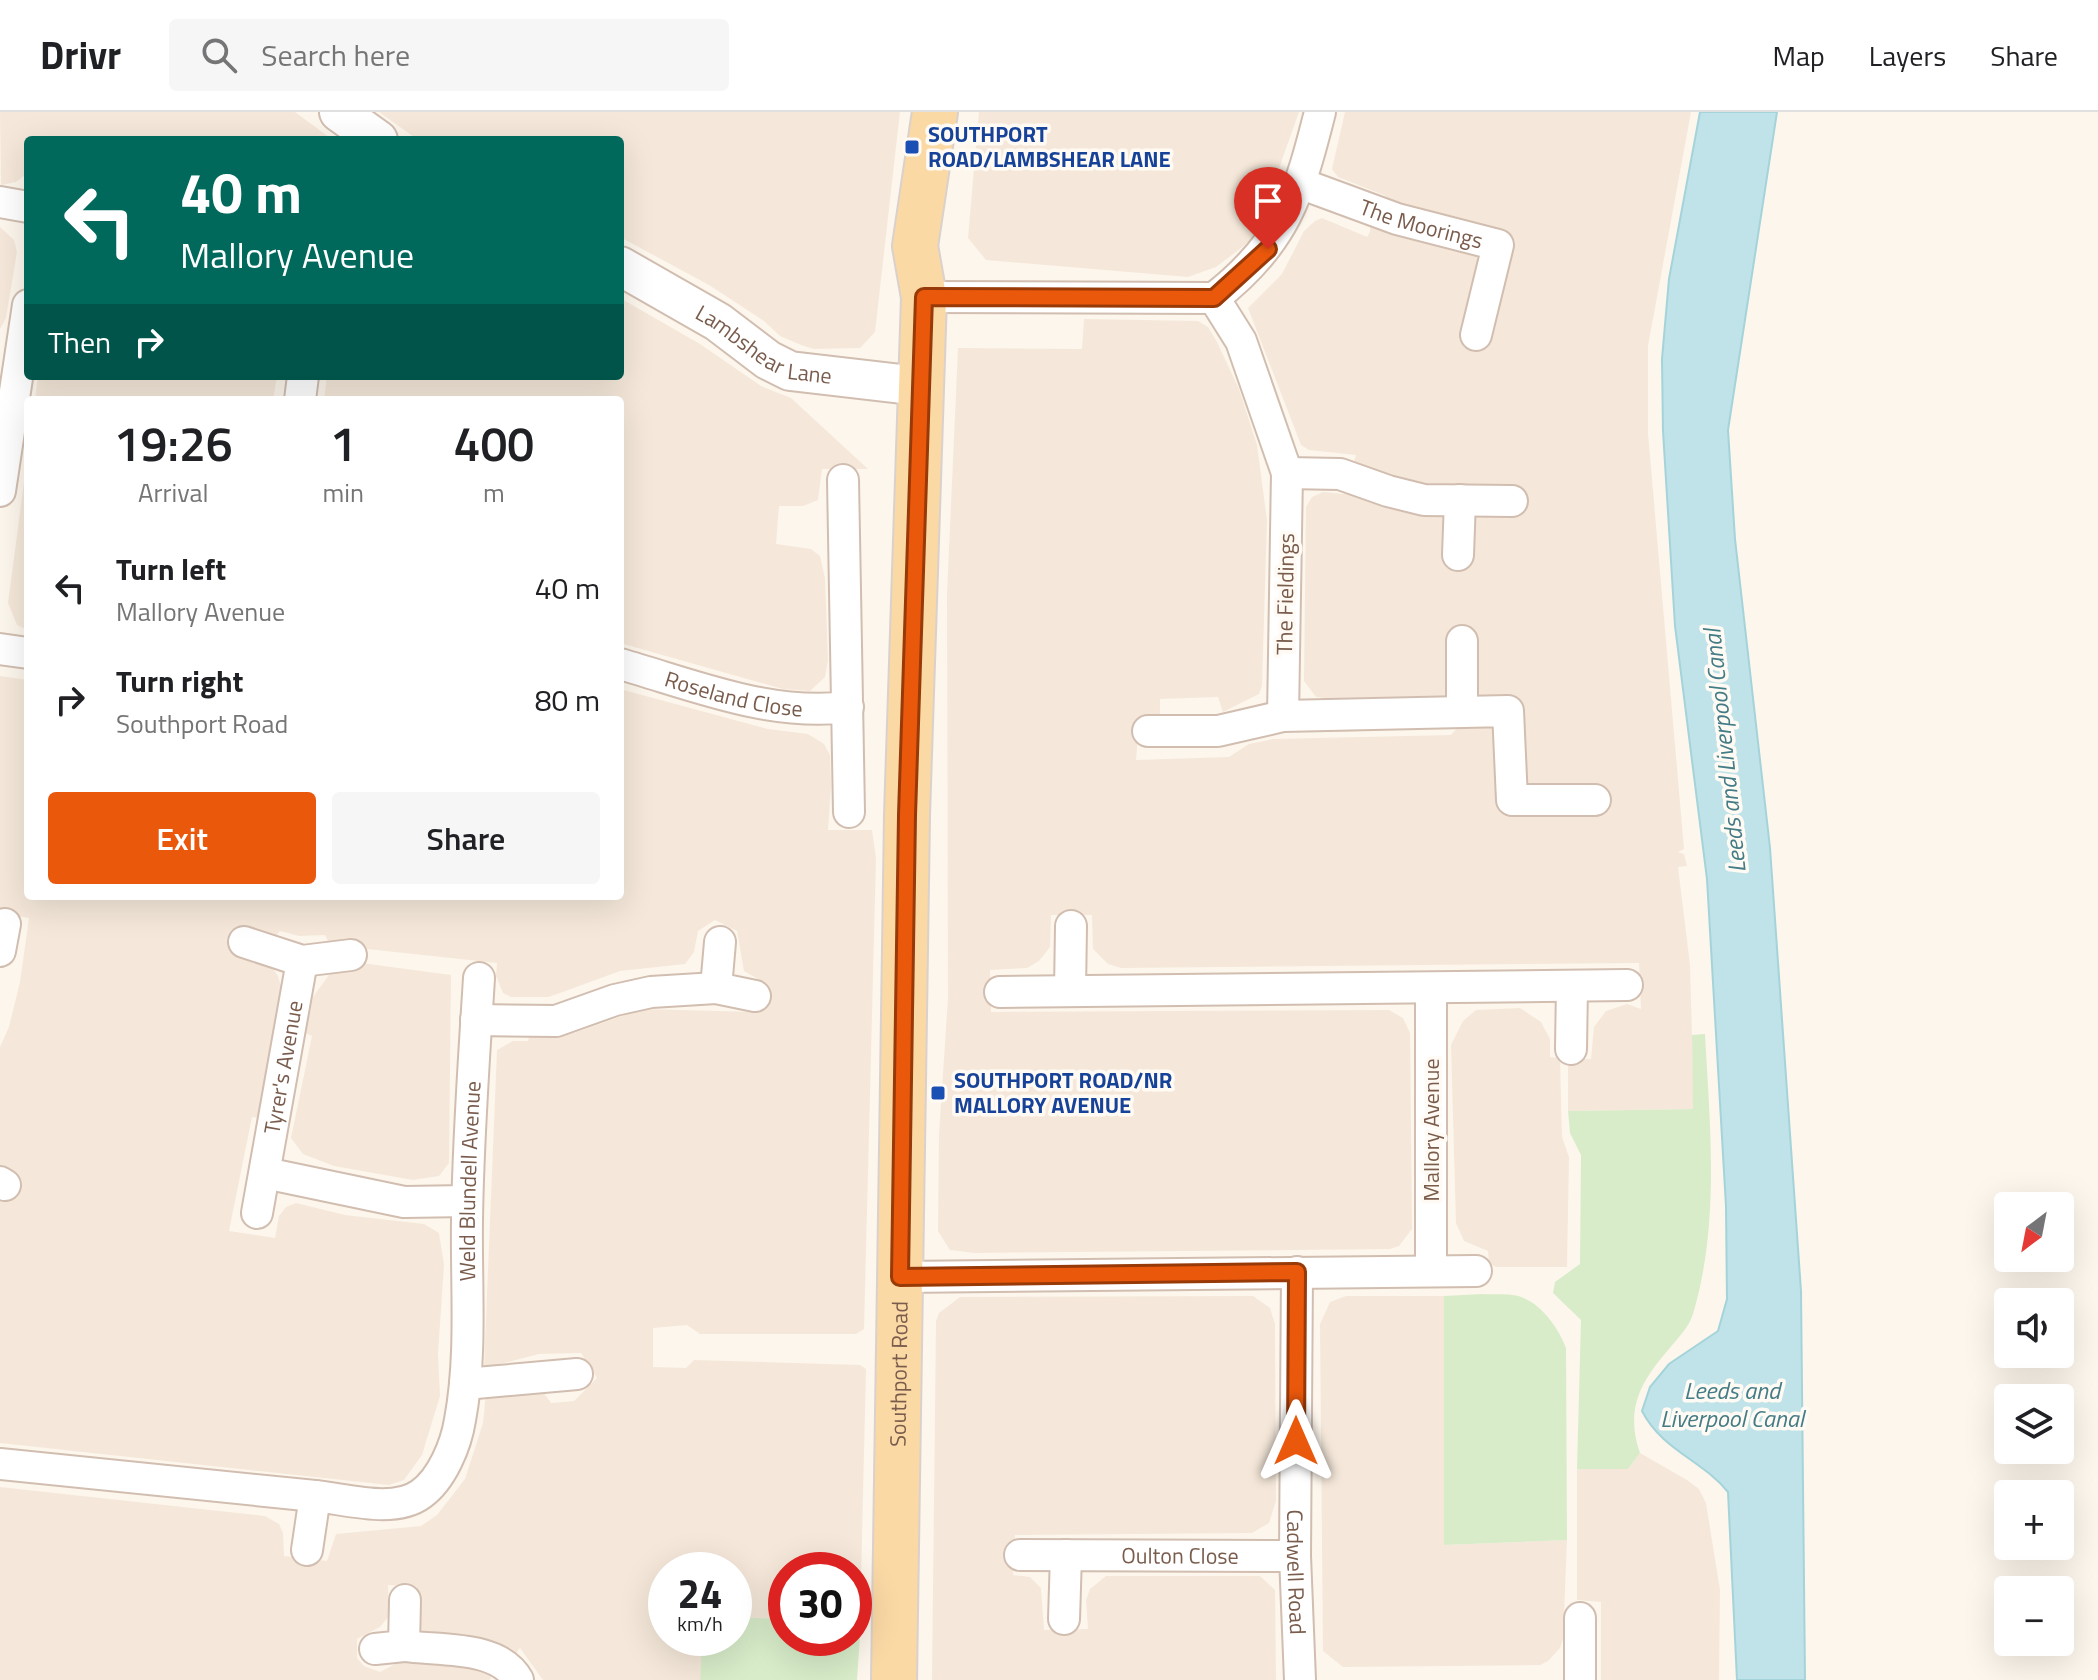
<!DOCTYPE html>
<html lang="en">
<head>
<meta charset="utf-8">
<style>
	:root { --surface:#fff; --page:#f6f6f6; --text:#202124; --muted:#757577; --line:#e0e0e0; --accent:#ea580c }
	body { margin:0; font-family:"Titillium Web",sans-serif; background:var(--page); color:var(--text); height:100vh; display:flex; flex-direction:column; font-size:30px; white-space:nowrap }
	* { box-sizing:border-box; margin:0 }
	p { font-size:26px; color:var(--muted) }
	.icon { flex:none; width:44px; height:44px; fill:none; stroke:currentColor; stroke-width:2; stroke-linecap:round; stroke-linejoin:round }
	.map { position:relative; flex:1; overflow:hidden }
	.panel { position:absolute; left:24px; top:284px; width:600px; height:504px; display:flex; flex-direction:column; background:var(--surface); border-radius:8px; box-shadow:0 8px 32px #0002 }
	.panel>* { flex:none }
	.hud { position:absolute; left:24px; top:24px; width:600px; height:244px; border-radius:8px; box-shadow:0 8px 32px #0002; background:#00695c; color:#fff; overflow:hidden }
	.needle { width:52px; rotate:212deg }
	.tools { position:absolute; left:1994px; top:1080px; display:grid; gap:16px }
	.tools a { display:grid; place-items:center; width:80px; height:80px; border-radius:8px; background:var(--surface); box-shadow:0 8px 32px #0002; font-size:40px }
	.speed { position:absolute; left:648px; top:1440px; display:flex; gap:16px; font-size:40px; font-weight:700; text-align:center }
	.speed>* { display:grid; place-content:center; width:104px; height:104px; border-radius:50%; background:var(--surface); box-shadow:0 8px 32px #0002; line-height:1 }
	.speed small { font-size:20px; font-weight:400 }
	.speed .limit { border:12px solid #d22; background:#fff; color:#111 }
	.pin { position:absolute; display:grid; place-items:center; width:68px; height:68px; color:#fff; margin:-82px -34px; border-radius:50% 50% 50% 0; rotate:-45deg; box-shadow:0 0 8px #0007 }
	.pin .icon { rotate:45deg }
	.me { position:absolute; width:88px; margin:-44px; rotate:0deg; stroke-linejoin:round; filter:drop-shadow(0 0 6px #0008) }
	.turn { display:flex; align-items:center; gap:28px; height:168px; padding:0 24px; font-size:36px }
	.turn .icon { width:104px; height:104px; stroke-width:2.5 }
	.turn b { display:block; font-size:56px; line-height:68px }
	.then { display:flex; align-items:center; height:76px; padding:0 24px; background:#0003; gap:16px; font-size:30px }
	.eta { display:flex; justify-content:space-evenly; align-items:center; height:136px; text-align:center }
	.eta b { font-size:48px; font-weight:600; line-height:56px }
	.cta { display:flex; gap:16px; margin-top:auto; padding:16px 24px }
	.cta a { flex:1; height:92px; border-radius:8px; background:var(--accent); color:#fff; font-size:32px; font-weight:600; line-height:92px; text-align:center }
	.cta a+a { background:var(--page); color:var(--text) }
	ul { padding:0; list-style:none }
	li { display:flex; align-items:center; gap:24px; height:112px; padding:0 24px }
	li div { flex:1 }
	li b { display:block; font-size:30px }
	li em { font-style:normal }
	header { display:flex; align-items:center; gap:48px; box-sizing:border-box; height:112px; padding:0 40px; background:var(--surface); border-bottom:2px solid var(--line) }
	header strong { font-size:38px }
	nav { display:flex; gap:44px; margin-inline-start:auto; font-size:28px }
	.search { width:560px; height:72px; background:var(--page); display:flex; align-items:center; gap:20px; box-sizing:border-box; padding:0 28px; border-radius:8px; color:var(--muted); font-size:30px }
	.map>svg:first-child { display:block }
	.residential { fill:#f5e8da }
	.green { fill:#d8ecc9 }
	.water { fill:#bfe3e8; stroke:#a5d3da; stroke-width:2 }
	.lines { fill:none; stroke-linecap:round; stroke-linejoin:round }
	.minor-casing { stroke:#d1beb0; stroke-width:34 }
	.tertiary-casing { stroke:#d1beb0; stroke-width:42 }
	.primary-casing { stroke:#dad1cd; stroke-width:48 }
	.minor { stroke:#fff; stroke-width:30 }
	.tertiary { stroke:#fff; stroke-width:38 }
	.primary { stroke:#fbd9a5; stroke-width:44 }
	.route-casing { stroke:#983908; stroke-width:20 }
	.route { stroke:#ea580c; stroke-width:14 }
	.transit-dot { fill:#1a4fb4; stroke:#fffaf3; stroke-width:3 }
	.labels { text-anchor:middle; stroke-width:7; stroke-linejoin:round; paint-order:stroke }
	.transit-label { font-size:22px; font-weight:bold; fill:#164399; stroke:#fffaf3; text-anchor:start }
	.street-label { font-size:22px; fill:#7a5c4d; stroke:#fffaf3 }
	.water-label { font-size:24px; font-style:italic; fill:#437c86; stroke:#fffaf3 }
</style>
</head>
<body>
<header>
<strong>Drivr</strong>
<div class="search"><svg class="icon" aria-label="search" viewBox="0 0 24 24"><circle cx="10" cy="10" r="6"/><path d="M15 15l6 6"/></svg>Search here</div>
<nav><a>Map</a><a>Layers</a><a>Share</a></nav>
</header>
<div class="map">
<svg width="2098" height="1568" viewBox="0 0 2098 1568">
	<rect width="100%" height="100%" fill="#fdf6ec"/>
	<path class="residential" d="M0 0H295L333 28 32 25 28 28 26 62 16 70 1 73Z
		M379 0H900L875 220 860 236 814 237 801 233 780 224 764 209 709 173 620 125V28H418Z
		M979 0H1299L1262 104 1249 130 1216 155 1188 165 986 148 968 126Z
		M1345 0H1691L1648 234V321L1684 737 1678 740 1684 742 1687 754 1678 755 1690 853 1694 997 1568 999V947H1591L1594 915 1606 899 1627 892 1641 897 1639 851 1121 856 1108 852 1093 837 1092 803H1051L1050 835 1039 849 1027 856 990 858 991 900 1389 898 1403 906 1410 921 1412 1117 1399 1134 1390 1137 975 1141 950 1138 938 1119 939 1022 948 886 947 482 958 236 1082 237 1084 207 1198 209 1208 215 1217 230 1239 277 1257 333 1267 408 1262 574 1259 582 1223 600 1218 585 1160 587V609L1139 612 1136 648 1229 645 1249 632 1273 627 1451 623 1458 615 1336 620 1332 587 1316 585 1304 569 1306 395 1312 385 1323 380 1344 382 1356 343 1309 338 1301 333 1248 196 1282 162 1304 119 1315 109 1322 106 1367 125 1370 120V115L1355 109 1366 85 1383 92 1386 84 1338 65 1332 57Z
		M0 115 14 128 17 140 6 206 0 217Z
		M620 186 700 232 761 274 791 286 868 357H822L818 388 803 394H779L776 432 811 437 820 444 825 466 828 548 825 565 810 579 783 577 620 531V288H324L327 264H620Z
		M38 264H277L273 288H35Z
		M28 340V518L17 513 8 491Z
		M0 564 28 568V784H620V577L768 617 808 622 824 632 830 643 831 674 828 718H872L876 746 864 1217 856 1222H700L687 1213 653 1216V1255L686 1256 694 1248 860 1253 866 1257 860 1510H854V1458H786V1507L734 1505V1458H666V1526H702L700 1568H543L520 1536 513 1545 426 1523 418 1514 417 1475 388 1473 389 1504 380 1515 357 1527V1546L364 1554 380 1560 399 1550 483 1556 493 1560 490 1568H0V1375L265 1404 279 1412 283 1421 284 1444 327 1449 336 1422 421 1414 437 1403 465 1367 483 1311 486 1282 543 1280 551 1291 574 1289 597 1266 581 1241 539 1242 484 1256 497 938 513 929H528L529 925 574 921 642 897 758 900 765 895 771 880 763 870 744 859 737 819 715 808 698 819 694 840 685 852 620 859 549 885H511L503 881 496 864 497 851 330 833 325 823 299 824 280 819 275 825 269 851 278 864 283 881 260 1006 252 1005 229 1119 275 1126 279 1104 286 1095 296 1091 345 1103 424 1112 439 1121 444 1153 438 1242 440 1284 422 1343 404 1368 389 1373 0 1331V1084L14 1067 0 1055V935L9 915 20 870 29 806 0 801Z
		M354 850 451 863 449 1051 439 1064 413 1068 334 1054 303 1042 291 1026 312 924 305 921 313 885 331 860Z
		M1520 896 1541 910 1550 927V945L1560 946 1562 1025 1569 1045 1567 1155H1496L1489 1151 1488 1139 1464 1129 1456 1111 1451 933 1463 909 1476 898Z
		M1253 1184 1270 1196 1275 1212 1276 1389 1269 1411 1252 1421 1015 1423 1013 1463 1030 1465 1041 1476 1044 1518 1088 1517 1086 1488 1090 1477 1106 1464H1260L1275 1478 1276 1568H932L936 1209 939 1201 960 1185Z
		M1346 1184H1444V1433L1567 1428 1563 1527 1560 1536 1548 1549 1540 1553 1343 1555 1323 1539 1320 1212 1330 1190Z
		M1640 1341 1687 1368 1699 1377 1706 1391 1720 1478 1719 1568H1601V1490L1577 1488V1357H1628Z"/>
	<path class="green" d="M1705 922C1710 1015 1720 1111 1693 1202 1689 1215 1678 1226 1669 1237 1640 1270 1625 1298 1640 1341L1628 1357H1577L1581 1208 1553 1181 1555 1170 1580 1152 1581 1043 1570 1021 1568 999 1693 997 1692 923Z
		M1483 1182C1494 1183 1511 1181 1521 1185 1542 1192 1559 1217 1566 1236L1567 1428 1444 1433V1184Z
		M734 1505 786 1507V1526L860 1523 857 1568H700L702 1526H734Z"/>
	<path class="water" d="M1700 0H1777L1728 318 1735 427 1770 736 1801 1179 1805 1568H1737L1728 1380C1702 1348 1662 1338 1642 1299L1650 1275 1669 1252 1718 1219 1727 1187 1726 1094 1707 767 1675 514 1663 319 1662 247 1669 167Z"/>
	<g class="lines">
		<defs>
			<g id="minor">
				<path id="s1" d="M1302 72 1397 107 1498 133 1476 223"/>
				<path d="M0 90 28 95"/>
				<path d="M924 185 1214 186C1285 131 1299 83 1320 0"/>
				<path d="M1214 186 1241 229 1287 361 1283 604"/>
				<path d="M300 288 303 264"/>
				<path d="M1287 361 1340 362 1388 379 1424 388 1512 389"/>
				<path d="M843 368 849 700"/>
				<path d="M0 379 28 193"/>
				<path d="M1458 443 1460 388"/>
				<path d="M0 537 28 541"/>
				<path id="s2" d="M620 552C694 573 770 605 848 595"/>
				<path d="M1462 600V529"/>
				<path d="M1148 619H1218L1283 604 1508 599 1512 688H1595"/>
				<path d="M244 830 302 849 351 843"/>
				<path d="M720 830 716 876 755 884"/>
				<path d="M0 839 5 812"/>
				<path d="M1431 876V1159"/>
				<path d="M1070 879 1071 814"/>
				<path d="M1000 880 1627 873"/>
				<path d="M476 908 556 909 615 888 651 880 716 876"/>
				<path d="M1571 937 1572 874"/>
				<path d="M265 1061 404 1090 467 1089"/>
				<path d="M0 1070 5 1073"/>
				<path id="s3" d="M257 1101 302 849"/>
				<path id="s4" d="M1297 1160 1295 1444 1300 1568"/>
				<path d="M900 1165 1476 1159"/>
				<path d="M465 1272 577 1262"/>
				<path d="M0 1352 315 1384"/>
				<path id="s5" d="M307 1438 315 1384C346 1387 394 1402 421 1382 442 1367 456 1333 460 1308 472 1244 466 1174 467 1108 468 1028 474 947 479 866"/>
				<path id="s6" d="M1020 1443 1295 1444"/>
				<path d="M1064 1507 1066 1443"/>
				<path d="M404 1534C440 1539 499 1533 518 1568"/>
				<path d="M375 1537 404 1534 405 1488"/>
				<path d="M1580 1568V1506"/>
			</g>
			<g id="tertiary">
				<path d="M339 0 378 28"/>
				<path id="s7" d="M620 154 718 210 768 248 790 259 919 274"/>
			</g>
			<g id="primary">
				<path id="s8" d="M894 1568 907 703 924 185 915 134 935 0"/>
			</g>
		</defs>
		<use href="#minor" class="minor-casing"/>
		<use href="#tertiary" class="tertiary-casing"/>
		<use href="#primary" class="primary-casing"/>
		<use href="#minor" class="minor"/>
		<use href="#tertiary" class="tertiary"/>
		<use href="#primary" class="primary"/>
	</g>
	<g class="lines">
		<defs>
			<path id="route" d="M1268 137 1214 186 924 185 907 703 900 1165 1297 1160 1296 1329"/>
		</defs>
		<use href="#route" class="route-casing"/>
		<use href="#route" class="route"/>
	</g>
	<g class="transit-dot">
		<rect x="904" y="27" width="16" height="16" rx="4"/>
		<rect x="930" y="973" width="16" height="16" rx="4"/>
	</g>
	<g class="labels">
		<g class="transit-label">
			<text x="928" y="30">SOUTHPORT<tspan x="928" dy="25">ROAD/LAMBSHEAR LANE</tspan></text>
			<text x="954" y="976">SOUTHPORT ROAD/NR<tspan x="954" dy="25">MALLORY AVENUE</tspan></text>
		</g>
		<g class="street-label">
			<text dy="8" stroke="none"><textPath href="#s1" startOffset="126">The Moorings</textPath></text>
			<text dy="8" stroke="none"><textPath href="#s7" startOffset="166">Lambshear Lane</textPath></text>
			<text transform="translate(1285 482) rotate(-89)" y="8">The Fieldings</text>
			<text dy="8" stroke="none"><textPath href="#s2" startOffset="118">Roseland Close</textPath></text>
			<text dy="8" stroke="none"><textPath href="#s3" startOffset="148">Tyrer's Avenue</textPath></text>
			<text transform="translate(1431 1018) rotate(-90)" y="8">Mallory Avenue</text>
			<text dy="8" stroke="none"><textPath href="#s5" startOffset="488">Weld Blundell Avenue</textPath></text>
			<text dy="8" stroke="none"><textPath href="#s8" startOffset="306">Southport Road</textPath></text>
			<text dy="8" stroke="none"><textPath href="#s6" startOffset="160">Oulton Close</textPath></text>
			<text dy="8" stroke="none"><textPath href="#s4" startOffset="300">Cadwell Road</textPath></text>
		</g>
		<g class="water-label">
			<text transform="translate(1725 639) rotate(-96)" y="8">Leeds and Liverpool Canal</text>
			<text x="1732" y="1287">Leeds and<tspan x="1732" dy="28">Liverpool Canal</tspan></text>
		</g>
	</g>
</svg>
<div class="tools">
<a><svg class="needle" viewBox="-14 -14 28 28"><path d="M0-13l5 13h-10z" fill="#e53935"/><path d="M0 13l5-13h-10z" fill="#757577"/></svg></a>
<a><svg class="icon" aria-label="sound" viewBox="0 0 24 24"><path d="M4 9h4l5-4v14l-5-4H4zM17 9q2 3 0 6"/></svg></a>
<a><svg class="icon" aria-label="layers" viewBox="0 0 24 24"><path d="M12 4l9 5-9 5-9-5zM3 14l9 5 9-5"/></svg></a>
<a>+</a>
<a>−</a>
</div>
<div class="speed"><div>24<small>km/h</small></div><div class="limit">30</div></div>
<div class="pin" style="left:1268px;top:137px;background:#d93025"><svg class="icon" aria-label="arrive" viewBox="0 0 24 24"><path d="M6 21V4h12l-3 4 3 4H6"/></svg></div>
<svg class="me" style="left:1296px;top:1329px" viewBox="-20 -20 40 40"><path d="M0-17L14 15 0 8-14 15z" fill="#ea580c" stroke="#fff" stroke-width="4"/></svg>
<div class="hud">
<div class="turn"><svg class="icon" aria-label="left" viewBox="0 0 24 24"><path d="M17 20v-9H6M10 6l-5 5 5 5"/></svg><div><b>40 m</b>Mallory Avenue</div></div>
<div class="then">Then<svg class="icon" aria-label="right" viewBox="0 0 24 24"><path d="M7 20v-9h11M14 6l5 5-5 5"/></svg></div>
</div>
<section class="panel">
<div class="eta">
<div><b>19:26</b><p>Arrival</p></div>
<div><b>1</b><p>min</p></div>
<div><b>400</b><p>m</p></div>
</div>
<ul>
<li><svg class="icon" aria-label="left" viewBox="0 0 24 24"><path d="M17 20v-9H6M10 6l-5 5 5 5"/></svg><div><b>Turn left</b><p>Mallory Avenue</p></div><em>40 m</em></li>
<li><svg class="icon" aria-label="right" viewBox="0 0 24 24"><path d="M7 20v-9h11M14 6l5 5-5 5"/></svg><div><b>Turn right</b><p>Southport Road</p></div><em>80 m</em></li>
</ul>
<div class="cta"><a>Exit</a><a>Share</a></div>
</section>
</div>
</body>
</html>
